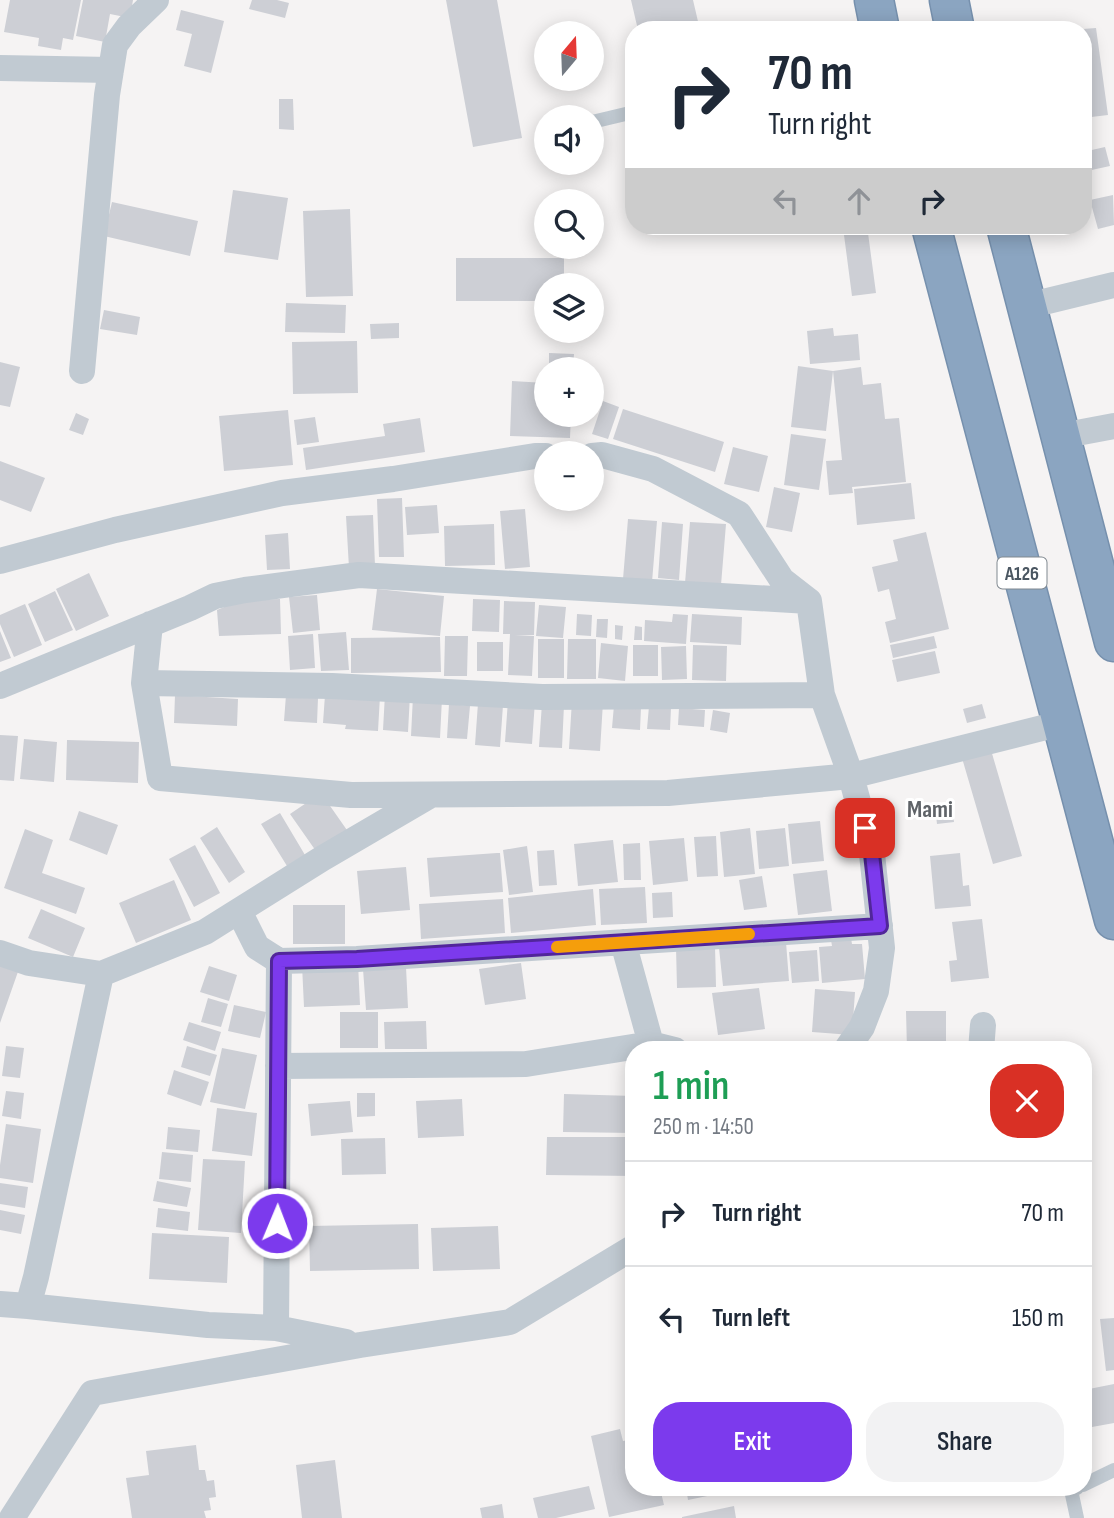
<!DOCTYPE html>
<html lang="en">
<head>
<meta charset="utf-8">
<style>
	:root { --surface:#fff; --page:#f2f2f3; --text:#1f2937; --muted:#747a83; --line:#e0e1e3; --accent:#7c3aed }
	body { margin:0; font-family:"Sofia Sans Condensed",sans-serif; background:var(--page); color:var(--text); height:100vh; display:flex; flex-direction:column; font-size:26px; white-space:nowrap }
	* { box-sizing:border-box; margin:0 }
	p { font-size:23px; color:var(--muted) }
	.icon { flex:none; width:38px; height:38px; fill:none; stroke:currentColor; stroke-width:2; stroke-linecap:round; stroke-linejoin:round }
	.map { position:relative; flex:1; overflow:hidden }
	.panel { position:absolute; left:625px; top:1041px; width:467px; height:455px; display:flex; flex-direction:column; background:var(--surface); border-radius:28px; box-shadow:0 4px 18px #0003 }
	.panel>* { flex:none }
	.banner { position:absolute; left:625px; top:21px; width:467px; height:214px; border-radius:28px; box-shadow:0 4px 18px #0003; background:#fff; color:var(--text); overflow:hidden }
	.needle { width:46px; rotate:19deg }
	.controls { position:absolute; left:534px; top:21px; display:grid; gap:14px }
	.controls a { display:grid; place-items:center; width:70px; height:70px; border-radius:50%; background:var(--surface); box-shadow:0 4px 18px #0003; font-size:35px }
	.pin { position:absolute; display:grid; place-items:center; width:60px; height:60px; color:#fff; margin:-30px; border-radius:14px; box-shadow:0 4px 10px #0006 }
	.me { position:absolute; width:77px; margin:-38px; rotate:1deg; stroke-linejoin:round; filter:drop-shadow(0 0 5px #0008) }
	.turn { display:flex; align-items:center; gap:24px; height:147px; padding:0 28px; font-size:32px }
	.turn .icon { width:91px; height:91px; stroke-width:2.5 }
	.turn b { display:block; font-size:49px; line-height:60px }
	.lanes { display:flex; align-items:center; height:66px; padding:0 28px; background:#0003; justify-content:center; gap:35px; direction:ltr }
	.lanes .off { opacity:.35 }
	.round { display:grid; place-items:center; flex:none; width:74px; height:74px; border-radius:28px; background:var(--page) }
	.overview { display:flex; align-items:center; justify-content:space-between; height:119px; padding:0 28px }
	h1 { font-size:42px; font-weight:600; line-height:52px; color:#1e9e55 }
	.cta { display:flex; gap:14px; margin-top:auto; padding:14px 28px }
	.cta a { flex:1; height:80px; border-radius:28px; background:var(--accent); color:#fff; font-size:28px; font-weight:600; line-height:80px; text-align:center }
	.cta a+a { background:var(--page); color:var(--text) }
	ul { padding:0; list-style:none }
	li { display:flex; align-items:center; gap:21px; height:105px; padding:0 28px; border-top:2px solid var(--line) }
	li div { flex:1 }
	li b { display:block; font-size:26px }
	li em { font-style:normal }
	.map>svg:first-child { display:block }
	.building { fill:#cdcfd5 }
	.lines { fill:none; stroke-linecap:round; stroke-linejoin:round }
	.highway-casing { stroke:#7690ad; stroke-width:41 }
	.lane { stroke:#c1cad2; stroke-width:14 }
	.street { stroke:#c1cad2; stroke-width:26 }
	.highway { stroke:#8ba5c1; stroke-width:38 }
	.route-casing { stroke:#51269a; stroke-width:18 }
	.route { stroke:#7c3aed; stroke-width:12 }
	.slow { stroke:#f59e0b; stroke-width:12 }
	.labels { text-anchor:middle; stroke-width:6; stroke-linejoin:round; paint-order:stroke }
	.shield { fill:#fff; stroke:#808990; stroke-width:2 }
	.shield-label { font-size:19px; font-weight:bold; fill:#4a5661 }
	.quarter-label { font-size:24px; font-weight:bold; fill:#5f6368; stroke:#fff }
</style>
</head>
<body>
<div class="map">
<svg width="1114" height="1518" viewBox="0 0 1114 1518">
	<rect width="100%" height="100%" fill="#f5f3f3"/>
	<path class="building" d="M10 0H81L73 40 63 38 61 50 38 46 39 38 4 32Z
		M83 0H133L130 18 110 14 105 42 76 36Z
		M252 0H277L289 3 285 18 249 9Z
		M446 0H497L522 138 473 147Z
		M631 0H693L700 30H638Z
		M181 10 224 21 211 73 184 66 192 34 176 30Z
		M572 25 574 33H553L552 28Z
		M1096 28 1108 115 1083 118V29Z
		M279 99H293L294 130 279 129Z
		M1105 147 1110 166 1087 171 1083 152Z
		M233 190 288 198 278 260 224 252Z
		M1113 195 1114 225 1098 229 1090 200Z
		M112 202 198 221 190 256 104 236Z
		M350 209 353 296 306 297 303 211Z
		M868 233 876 293 852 296 844 235Z
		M456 258H564V285H546V301H456Z
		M286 303 346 305 345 333 285 332Z
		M104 310 140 317 137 335 100 329Z
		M399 323V338L371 339 370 324Z
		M833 328 834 336 858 334 860 360 810 364 807 331Z
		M357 341 358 393 293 394 292 342Z
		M549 353 574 354 573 369H549Z
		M0 362 20 367 10 407 0 405Z
		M798 366 833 371 861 367 863 385 881 383 885 419 899 418 906 482 852 487 853 493 829 495 826 461 842 460 833 371 826 431 791 427Z
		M512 381 546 383V415H571L570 438 510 436Z
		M603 401 619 407 608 439 592 434Z
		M623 409 724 442 715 472 613 439Z
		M288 410 293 465 224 471 219 416Z
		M76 413 89 419 83 435 69 430Z
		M315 417 319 442 297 445 294 420Z
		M420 418 425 452 306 470 303 448 385 436 383 424Z
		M791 434 826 439 819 490 784 485Z
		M733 447 768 456 759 492 724 484Z
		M0 461 45 478 31 512 0 500Z
		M911 483 915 519 857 525 854 489Z
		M774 487 800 493 792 532 766 527Z
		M402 498 404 557H379L377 499Z
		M437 505 439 533 407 535 405 507Z
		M525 509 530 567 505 569 500 511Z
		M373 515 375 566 349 568 346 516Z
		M628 519 657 521 652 582 623 579Z
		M662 522 683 524 679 580 658 578Z
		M690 522 726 524 721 585 685 583Z
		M494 524 495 565 445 566 444 526Z
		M926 532 949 629 890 643 885 622 896 619 889 589 878 592 872 567 898 561 893 540Z
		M288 533 290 569 267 570 265 535Z
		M89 573 109 616 76 631 56 589Z
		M377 589 444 596 440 636 372 630Z
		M55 591 73 630 45 642 28 604Z
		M317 595 320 630 293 633 289 597Z
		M280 599 281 634 219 636 217 610 241 600Z
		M473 599 500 600 499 632 472 631Z
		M504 601 535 602 534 635H515L534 636 532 676 508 675 510 634H503Z
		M25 604 42 645 14 657 0 624V615Z
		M539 605 566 607 563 638 536 636Z
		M577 614 592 615 591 636 576 635Z
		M673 614 688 615 686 644 644 641 645 620 672 622Z
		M692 614 742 617 741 645 690 642Z
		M597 619H608L607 638 596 637Z
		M615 625 623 626 622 640 615 639Z
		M635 626 642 627V640H634Z
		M0 631 11 658 0 662Z
		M346 632 349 670 321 671 318 634Z
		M313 634 315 668 290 670 288 636Z
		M445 636H468L467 676H444Z
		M934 636 937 648 893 658 890 645Z
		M440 637 441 672 351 673V638Z
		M538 639H564V678H538Z
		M568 639H596V679H567Z
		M477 642H503V671H477Z
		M601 643 628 646 625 681 598 678Z
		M633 645H658V676H633Z
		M693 645 727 646 726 681 692 680Z
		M686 646 687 679 662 680 661 647Z
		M935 651 940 673 897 682 892 660Z
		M385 694 410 695 408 732 383 730Z
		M175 695 238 699 237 726 174 723Z
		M286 695 318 698 317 723 284 721Z
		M325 695 380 696 378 731 345 729 346 725 323 723Z
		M413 696 442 698 440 738 411 736Z
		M508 700 535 701 532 744 505 742Z
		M572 700 603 702 600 751 569 749Z
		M478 703 503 705 500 747 475 745Z
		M542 703 564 705 562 748 539 747Z
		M449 704 470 706 467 739 447 738Z
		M982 704 986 718 967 723 963 709Z
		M614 705 641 707 640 730 612 728Z
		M649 706 671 707 670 730 647 729Z
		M679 708 705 710 704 727 678 725Z
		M713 710 730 713 727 733 710 730Z
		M0 735 18 736 14 781 0 780Z
		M24 739 57 742 54 782 20 779Z
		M67 740 139 742 138 783 66 780Z
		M991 750 1022 856 993 864 962 758Z
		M321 793 349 833 318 854 290 814Z
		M952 805 954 822 937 824 935 807Z
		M79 811 118 825 107 855 69 840Z
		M280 813 305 855 287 866 261 824Z
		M820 821 824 861 792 864 788 824Z
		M217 827 245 872 229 883 200 838Z
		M750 828 755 874 724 877 720 832Z
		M785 828 789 866 759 869 756 831Z
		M25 829 53 840 42 873 85 888 76 914 4 888Z
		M716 836 718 876 697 877 694 837Z
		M684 838 688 881 653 885 649 841Z
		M613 840 618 882 578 886 574 844Z
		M640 843 641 880H624L623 844Z
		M195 845 220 893 194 907 169 859Z
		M527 846 533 892 509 895 503 850Z
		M554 850 557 885 539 886 537 851Z
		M497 853H500L503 892 430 897 427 858Z
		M960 853 963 886 969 885 971 906 935 909 930 856Z
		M406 867 410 910 361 914 357 871Z
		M827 870 832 911 798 915 793 874Z
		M762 876 767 907 744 910 739 880Z
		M174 880 191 920 136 943 119 903Z
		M645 887 647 923 601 925 599 889Z
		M593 889 596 925 511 933 508 898Z
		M672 892 673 917 653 918 652 893Z
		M503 899 505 933 421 939 419 904Z
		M293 905H345V944H293Z
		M41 909 85 928 73 957 28 938Z
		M982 919 989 978 951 982 949 961 957 960 952 922Z
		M851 938 852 944H862L865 979 822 983 819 947 832 946 831 940Z
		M786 942 789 981 723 986 719 948Z
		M715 946 716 987 677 988 676 947Z
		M817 950 819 981 792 983 789 952Z
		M0 959 20 966 0 1023Z
		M358 963 360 1005 304 1007 302 965Z
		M521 963 526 999 485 1005 479 969Z
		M209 966 237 975 229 1001 200 992Z
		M406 967 408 1008 366 1010 363 969Z
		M759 988 765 1029 718 1035 712 993Z
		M815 989 855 992 852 1035 812 1032Z
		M208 998 228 1004 221 1027 201 1022Z
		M234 1005 266 1012 260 1038 228 1031Z
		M906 1011H946V1050H907Z
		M340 1012H378V1048H340Z
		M426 1021 427 1049H385L384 1022Z
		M189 1022 221 1032 215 1051 183 1040Z
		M6 1046 24 1048 20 1078 2 1076Z
		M187 1046 217 1055 210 1076 181 1067Z
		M222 1048 257 1055 245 1109 210 1102Z
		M174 1070 209 1082 201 1106 167 1094Z
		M6 1091 24 1093 21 1119 2 1116Z
		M357 1093H375V1116L357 1117Z
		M564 1094 634 1096V1133L563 1132Z
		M462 1099 464 1136 418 1138 416 1101Z
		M350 1101 353 1132 311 1136 308 1104Z
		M217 1108 257 1113 252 1156 212 1151Z
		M6 1124 41 1129 33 1183 0 1178V1165Z
		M168 1127 200 1130 198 1152 166 1149Z
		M547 1137H634V1176L546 1175Z
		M385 1138 386 1174 342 1175 341 1139Z
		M162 1152 193 1155 191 1182 159 1179Z
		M203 1159 245 1161 241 1233 198 1230Z
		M157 1181 191 1188 187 1207 153 1201Z
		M0 1183 28 1187 25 1208 0 1204Z
		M158 1208 190 1212 188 1231 156 1227Z
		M0 1210 25 1215 21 1234 0 1230Z
		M418 1224 419 1269 310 1271 309 1226Z
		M498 1226 500 1269 433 1271 431 1228Z
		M152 1233 229 1237 227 1283 149 1279Z
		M1114 1318V1370L1106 1371 1100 1319Z
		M1114 1384V1423L1092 1427 1084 1390Z
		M620 1429 623 1441 634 1439V1488H660L664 1505 609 1517 591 1436Z
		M196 1445 199 1470H205L207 1481 214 1480 216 1497 209 1498 211 1510 204 1511 206 1518H132L126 1478 149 1475 146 1451Z
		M335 1460 342 1518H302L296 1465Z
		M589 1486 595 1509 556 1518H538L533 1498Z
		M686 1488H741V1489L688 1500Z
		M502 1504 504 1518H482L480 1508Z
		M734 1506 736 1518H682V1517Z"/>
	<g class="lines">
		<defs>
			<path id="highway" d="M874 0 880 30
				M949 0 955 30
				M931 226 1114 920
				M1006 226 1114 642"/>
		</defs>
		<use href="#highway" class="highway-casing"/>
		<path class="lane" d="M592 122 634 112
			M1083 1485 1114 1470
			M1077 1488 1071 1490 1077 1518"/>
		<path class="street" d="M0 68 111 70
			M1027 306 1114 285
			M82 371 107 95 115 45 129 26 156 0
			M1061 436 1114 426
			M592 456 602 455 653 469 739 514 782 580 809 601 822 695 851 776 872 854 882 948 876 991 862 1027 846 1050
			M0 561 115 530 282 493 393 479 535 456H546
			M150 624 144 683 160 778 351 795 668 793 851 776 1062 723
			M144 683 332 686 542 697 822 695
			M0 686 190 608 215 596 245 590 359 575 809 601
			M239 911 257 947 279 961 357 959 880 926
			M623 942 651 1044
			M0 953 29 963 101 974 205 932 323 858 429 796
			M981 1050 983 1025
			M278 1066 526 1064 651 1044 675 1050
			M0 1304 28 1306 36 1277 101 974
			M28 1306 208 1325 276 1328 346 1342
			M276 1328 279 961
			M12 1518 92 1393 360 1345 510 1322 634 1247"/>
		<use href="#highway" class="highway"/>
	</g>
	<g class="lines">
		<defs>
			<path id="route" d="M277 1223 279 961 357 959 880 926 872 854 865 828"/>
		</defs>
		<use href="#route" class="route-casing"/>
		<use href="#route" class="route"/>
		<path class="slow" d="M557 947 749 934"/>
	</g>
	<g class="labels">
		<rect class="shield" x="997.5" y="557.5" width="49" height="31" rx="5"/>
		<g class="shield-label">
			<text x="1022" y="580">A126</text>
		</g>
		<g class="quarter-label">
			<text x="930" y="817">Mami</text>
		</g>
	</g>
</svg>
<div class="controls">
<a><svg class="needle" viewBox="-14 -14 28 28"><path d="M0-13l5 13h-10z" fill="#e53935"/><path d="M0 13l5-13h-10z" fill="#747a83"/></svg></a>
<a><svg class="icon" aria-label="sound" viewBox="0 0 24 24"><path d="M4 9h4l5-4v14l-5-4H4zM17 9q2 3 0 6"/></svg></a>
<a><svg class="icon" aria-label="search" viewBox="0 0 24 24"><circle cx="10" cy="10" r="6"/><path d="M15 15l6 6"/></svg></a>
<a><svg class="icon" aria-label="layers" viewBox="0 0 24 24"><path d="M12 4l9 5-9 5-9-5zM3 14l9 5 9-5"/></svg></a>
<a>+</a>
<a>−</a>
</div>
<div class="pin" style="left:865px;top:828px;background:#d93025"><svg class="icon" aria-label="arrive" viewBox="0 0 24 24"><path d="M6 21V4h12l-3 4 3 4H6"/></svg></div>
<svg class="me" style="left:277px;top:1223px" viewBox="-20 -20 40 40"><circle r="17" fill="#7c3aed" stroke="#fff" stroke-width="3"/><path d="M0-11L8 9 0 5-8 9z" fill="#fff"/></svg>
<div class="banner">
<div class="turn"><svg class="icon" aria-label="right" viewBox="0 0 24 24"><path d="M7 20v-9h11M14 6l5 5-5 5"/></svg><div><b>70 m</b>Turn right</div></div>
<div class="lanes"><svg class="icon off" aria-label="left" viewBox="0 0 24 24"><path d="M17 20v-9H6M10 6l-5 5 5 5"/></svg><svg class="icon off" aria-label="ahead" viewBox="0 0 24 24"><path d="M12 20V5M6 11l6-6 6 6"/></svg><svg class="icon" aria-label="right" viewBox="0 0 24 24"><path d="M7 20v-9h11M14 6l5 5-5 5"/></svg></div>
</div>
<section class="panel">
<div class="overview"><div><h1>1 min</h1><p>250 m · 14:50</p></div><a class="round" style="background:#d93025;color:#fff"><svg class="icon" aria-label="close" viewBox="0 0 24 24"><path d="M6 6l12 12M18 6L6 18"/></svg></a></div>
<ul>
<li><svg class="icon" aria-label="right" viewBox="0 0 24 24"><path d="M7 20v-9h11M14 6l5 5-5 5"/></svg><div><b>Turn right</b></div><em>70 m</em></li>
<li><svg class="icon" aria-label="left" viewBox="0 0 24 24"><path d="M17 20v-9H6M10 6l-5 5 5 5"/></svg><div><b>Turn left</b></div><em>150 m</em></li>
</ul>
<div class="cta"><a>Exit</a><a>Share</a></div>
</section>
</div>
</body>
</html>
